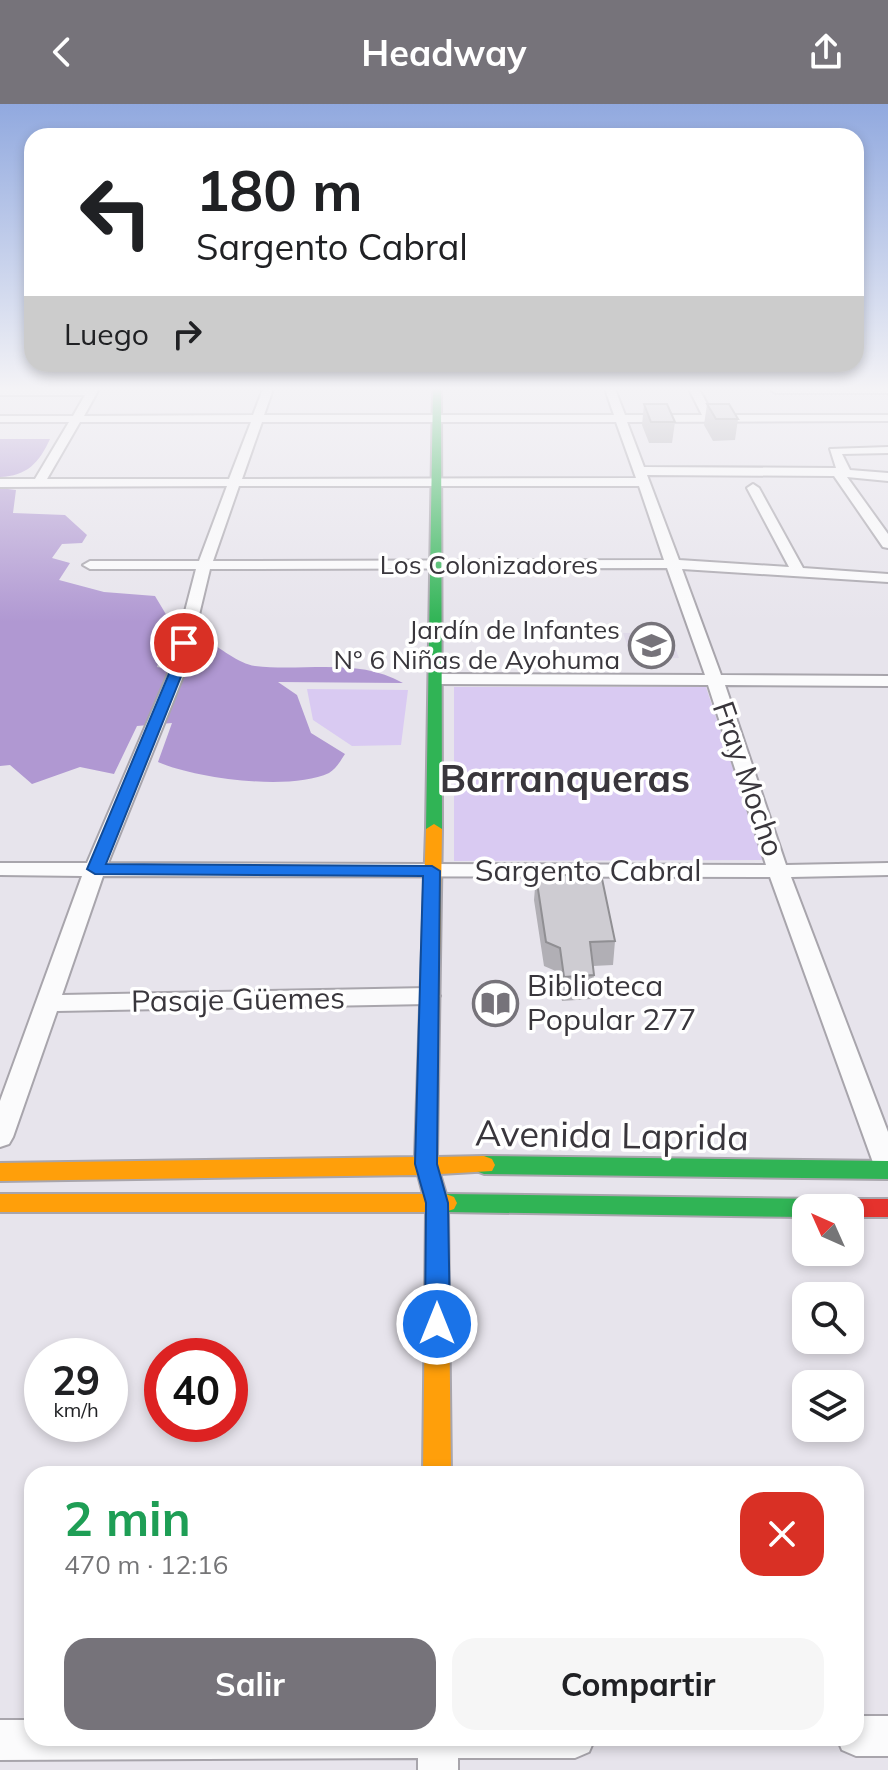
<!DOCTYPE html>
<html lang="es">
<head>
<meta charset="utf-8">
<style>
	:root { --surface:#fff; --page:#f6f6f6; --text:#202124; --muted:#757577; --accent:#76737a }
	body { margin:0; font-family:Mulish,sans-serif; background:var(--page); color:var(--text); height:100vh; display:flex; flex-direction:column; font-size:30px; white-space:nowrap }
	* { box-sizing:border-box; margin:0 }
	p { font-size:26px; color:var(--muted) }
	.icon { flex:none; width:44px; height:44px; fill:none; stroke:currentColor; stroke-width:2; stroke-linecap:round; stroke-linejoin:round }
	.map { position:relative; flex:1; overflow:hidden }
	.sheet { position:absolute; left:24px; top:1362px; width:840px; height:280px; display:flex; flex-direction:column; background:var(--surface); border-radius:24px; box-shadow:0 4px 12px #0003 }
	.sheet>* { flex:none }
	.top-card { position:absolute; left:24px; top:24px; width:840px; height:244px; border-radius:24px; box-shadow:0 4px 12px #0003; background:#fff; color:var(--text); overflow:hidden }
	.needle { width:52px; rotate:315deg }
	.fabs { position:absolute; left:792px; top:1090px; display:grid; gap:16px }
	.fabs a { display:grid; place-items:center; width:72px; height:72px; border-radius:16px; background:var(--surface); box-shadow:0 4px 12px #0003; font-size:40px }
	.speed { position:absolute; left:24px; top:1234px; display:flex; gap:16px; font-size:40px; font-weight:700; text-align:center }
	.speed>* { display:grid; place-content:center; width:104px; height:104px; border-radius:50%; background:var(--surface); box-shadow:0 4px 12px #0003; line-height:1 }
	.speed small { font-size:20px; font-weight:400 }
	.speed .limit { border:12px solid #d22; background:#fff; color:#111 }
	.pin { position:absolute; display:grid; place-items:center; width:68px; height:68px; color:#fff; margin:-34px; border:4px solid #fff; border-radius:50%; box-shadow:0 2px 8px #0007 }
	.me { position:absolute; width:88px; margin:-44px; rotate:0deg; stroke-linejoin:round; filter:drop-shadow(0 0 6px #0008) }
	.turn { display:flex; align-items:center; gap:28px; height:168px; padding:0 40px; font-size:36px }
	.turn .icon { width:104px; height:104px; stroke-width:2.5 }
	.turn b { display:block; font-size:56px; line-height:68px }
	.then { display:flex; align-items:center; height:76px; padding:0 40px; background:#0003; gap:16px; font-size:30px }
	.round { display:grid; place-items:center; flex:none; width:84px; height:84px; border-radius:24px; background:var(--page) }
	.overview { display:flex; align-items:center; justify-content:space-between; height:136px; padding:0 40px }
	h1 { font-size:48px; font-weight:700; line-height:60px; color:#1e9e55 }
	.primary-button { display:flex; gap:16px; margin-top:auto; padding:16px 40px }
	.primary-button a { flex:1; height:92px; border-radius:24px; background:var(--accent); color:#fff; font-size:32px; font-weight:700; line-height:92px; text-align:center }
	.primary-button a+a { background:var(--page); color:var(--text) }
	header { display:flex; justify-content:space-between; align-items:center; height:104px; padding:0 40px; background:var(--accent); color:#fff; font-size:36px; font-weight:700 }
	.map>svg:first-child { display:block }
	.built { fill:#dfd9e8 }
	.green { fill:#d9caf2 }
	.water { fill:#b098d2 }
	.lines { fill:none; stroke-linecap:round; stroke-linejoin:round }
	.street-casing { stroke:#a8a5ac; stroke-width:4 }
	.fast-casing { stroke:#a8a5ac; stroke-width:4 }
	.slow-casing { stroke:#a8a5ac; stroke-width:4 }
	.jam-casing { stroke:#a8a5ac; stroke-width:4 }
	.street { fill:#fbfbfc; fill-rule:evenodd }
	.fast { fill:#30b455; fill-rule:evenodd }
	.slow { fill:#ff9f0a; fill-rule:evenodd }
	.jam { fill:#e5322d; fill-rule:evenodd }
	.wall { fill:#b1afb5 }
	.building { fill:#ceccd2; stroke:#908f93; stroke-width:2 }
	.route { fill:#1a73e8; stroke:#114b97; stroke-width:2 }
	.labels { text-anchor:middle; stroke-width:7; stroke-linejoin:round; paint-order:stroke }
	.far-street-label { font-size:26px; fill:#39363c; stroke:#fff }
	.far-poi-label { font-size:26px; fill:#39363c; stroke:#fff; text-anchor:end }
	.street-label { font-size:30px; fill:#39363c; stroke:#fff }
	.poi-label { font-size:30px; fill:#39363c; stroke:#fff; text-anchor:start }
	.near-street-label { font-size:36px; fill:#39363c; stroke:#fff }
	.district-label { font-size:38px; font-weight:bold; fill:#39363c; stroke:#fff }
</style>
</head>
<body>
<header><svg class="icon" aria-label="back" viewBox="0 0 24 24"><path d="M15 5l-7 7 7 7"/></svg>Headway<svg class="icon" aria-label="share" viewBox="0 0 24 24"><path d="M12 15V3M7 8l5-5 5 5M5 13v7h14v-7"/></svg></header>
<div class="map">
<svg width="888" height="1666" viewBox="0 0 888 1666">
	<rect width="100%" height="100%" fill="#e7e4ec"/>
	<path class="built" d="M669 528 679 554 632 555 623 529Z"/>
	<path class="green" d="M454 583H706L763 756 454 757Z
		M307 585 408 586 401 641 352 642 313 616Z"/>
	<path class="water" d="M0 335H50C39 359 27 372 0 373Z
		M0 384 16 386 13 409 65 411 87 431 82 439 62 440 52 454 70 459 59 476 104 488 155 492 170 517 157 563 188 569 205 535C219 543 239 560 255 562 303 568 358 553 403 579L278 578 297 591 311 629 345 650C341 656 336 665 329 669 291 687 197 675 158 658L172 619 137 622 114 670 80 663 32 680 10 661 0 662Z"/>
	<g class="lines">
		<defs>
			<path id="street" d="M0 285H99L84 312 253 311 263 285H273L264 311H614L605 285H615L625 311H702L689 285H699L713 311H888V317L627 318 644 363 836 364 830 345 888 343V349L842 350 850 366 888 369V377L847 373 888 430V444L883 443 834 372 647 371 679 456 789 463 747 384 753 380 759 384 803 464 888 470V478L682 465 721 571 888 572V582L725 581 786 761 888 759V771L791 773 888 1028V1075L878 1072 875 1064 770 773 103 772 62 891 428 884 440 892 428 900 57 907 13 1033 9 1040 0 1043V997L82 772 0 771V759H87L170 565 196 465H90L83 461 90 457H199L227 382 0 383V375H35L69 318H0V312H73L85 291H0ZM80 318H251L229 375H47ZM262 318H616L636 374 242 375ZM239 382H639L664 456 213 457ZM667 464 705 571 437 570 429 575 437 580 708 581 766 761 108 759 186 565 210 465Z
				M888 285V289H776L771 286Z
				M856 1612H888V1652H856L842 1646 837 1634H856Z
				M0 1616H32V1634H595L589 1648 575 1654H458V1666H418V1654L0 1656Z"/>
			<path id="fast" d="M433 285H441L442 725 434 730 426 725Z
				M484 1052 888 1057V1075L484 1070 476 1067 473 1061 476 1055Z
				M446 1090 826 1095 834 1097 837 1104H806V1113L446 1108 438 1105 435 1099 438 1093Z"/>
			<path id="slow" d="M434 720 442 725 437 1053 484 1052 492 1055 495 1061 492 1067 440 1070 446 1090 454 1093 457 1099 454 1105 448 1107 451 1370H423L426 1108H0V1090H423L418 1071 0 1077V1059L415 1053 426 725Z"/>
			<path id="jam" d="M850 1095H888V1113H850V1104H839L842 1097Z"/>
		</defs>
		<use href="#street" class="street-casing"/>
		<use href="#fast" class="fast-casing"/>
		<use href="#slow" class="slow-casing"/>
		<use href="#jam" class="jam-casing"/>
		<use href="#street" class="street"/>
		<use href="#fast" class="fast"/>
		<use href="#slow" class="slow"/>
		<use href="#jam" class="jam"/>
	</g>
	<path class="wall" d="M644 300 675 318 672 339H649L642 321Z
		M707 300 738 315 735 336 713 337 704 321Z
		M536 772 615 837 613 861 593 862 594 871 591 895 562 897 558 868 544 862 534 796Z"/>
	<path class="building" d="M644 300H667L675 318H651Z
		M707 300H729L738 315H716Z
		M601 770 615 837 590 838 594 871 564 873 560 844 546 838 536 772Z"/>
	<linearGradient id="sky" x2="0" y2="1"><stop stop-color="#91a9df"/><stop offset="0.55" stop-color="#f4f3f6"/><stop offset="1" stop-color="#f4f3f6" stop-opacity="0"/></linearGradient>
	<rect width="888" height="518" fill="url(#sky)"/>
	<path class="route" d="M184 535 191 539 184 565 106 760 432 762 440 767 437 1060 448 1099 450 1220 446 1227 437 1231 428 1227 425 1220 426 1099 415 1060 423 772 95 770 87 765 171 565 178 539Z"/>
	<defs>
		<symbol id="school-ring" viewBox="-11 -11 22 22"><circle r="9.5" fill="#fff" stroke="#76737a" stroke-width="1.5"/><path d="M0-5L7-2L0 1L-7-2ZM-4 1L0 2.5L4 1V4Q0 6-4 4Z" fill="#76737a"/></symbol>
		<symbol id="library-ring" viewBox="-11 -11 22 22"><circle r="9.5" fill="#fff" stroke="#76737a" stroke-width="1.5"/><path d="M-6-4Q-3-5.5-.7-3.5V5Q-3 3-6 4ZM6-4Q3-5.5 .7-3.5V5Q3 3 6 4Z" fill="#76737a"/></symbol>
	</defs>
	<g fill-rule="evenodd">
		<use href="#school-ring" x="626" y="516" width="51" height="51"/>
		<use href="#library-ring" x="470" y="874" width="51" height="51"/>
	</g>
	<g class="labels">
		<g class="far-street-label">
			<text x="489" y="470">Los Colonizadores</text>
		</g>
		<g class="far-poi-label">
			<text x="620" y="535">Jardín de Infantes<tspan x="620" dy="30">N° 6 Niñas de Ayohuma</tspan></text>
		</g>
		<g class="street-label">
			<text transform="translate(748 675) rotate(71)" y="10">Fray Mocho</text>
			<text x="588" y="777">Sargento Cabral</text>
			<text transform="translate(238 896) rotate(-1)" y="10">Pasaje Güemes</text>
		</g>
		<g class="poi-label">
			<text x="527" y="892">Biblioteca<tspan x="527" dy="34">Popular 277</tspan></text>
		</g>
		<g class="near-street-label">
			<text transform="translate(612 1031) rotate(1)" y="13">Avenida Laprida</text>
		</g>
		<g class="district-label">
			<text x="565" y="688">Barranqueras</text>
		</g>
	</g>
</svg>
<div class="fabs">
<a><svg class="needle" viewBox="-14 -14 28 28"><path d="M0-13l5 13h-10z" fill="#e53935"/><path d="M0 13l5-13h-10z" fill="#757577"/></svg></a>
<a><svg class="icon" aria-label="search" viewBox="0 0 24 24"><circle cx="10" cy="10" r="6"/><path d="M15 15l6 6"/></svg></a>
<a><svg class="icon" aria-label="layers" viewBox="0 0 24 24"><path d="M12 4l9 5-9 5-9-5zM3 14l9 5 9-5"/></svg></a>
</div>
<div class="speed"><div>29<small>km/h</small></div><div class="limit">40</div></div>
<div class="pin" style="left:184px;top:539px;background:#d93025"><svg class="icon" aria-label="arrive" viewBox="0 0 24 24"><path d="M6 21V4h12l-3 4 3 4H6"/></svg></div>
<svg class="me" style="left:437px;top:1220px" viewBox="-20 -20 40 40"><circle r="17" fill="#1a73e8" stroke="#fff" stroke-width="3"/><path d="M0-11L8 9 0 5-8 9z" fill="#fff"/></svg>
<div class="top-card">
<div class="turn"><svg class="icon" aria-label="left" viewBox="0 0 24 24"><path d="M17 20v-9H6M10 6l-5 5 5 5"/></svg><div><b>180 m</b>Sargento Cabral</div></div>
<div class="then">Luego<svg class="icon" aria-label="right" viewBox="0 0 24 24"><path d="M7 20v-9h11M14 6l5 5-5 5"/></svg></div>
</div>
<section class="sheet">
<div class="overview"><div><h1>2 min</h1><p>470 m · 12:16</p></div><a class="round" style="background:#d93025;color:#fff"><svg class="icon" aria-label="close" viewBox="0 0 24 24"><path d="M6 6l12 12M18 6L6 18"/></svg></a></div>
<div class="primary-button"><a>Salir</a><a>Compartir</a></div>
</section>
</div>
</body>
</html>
